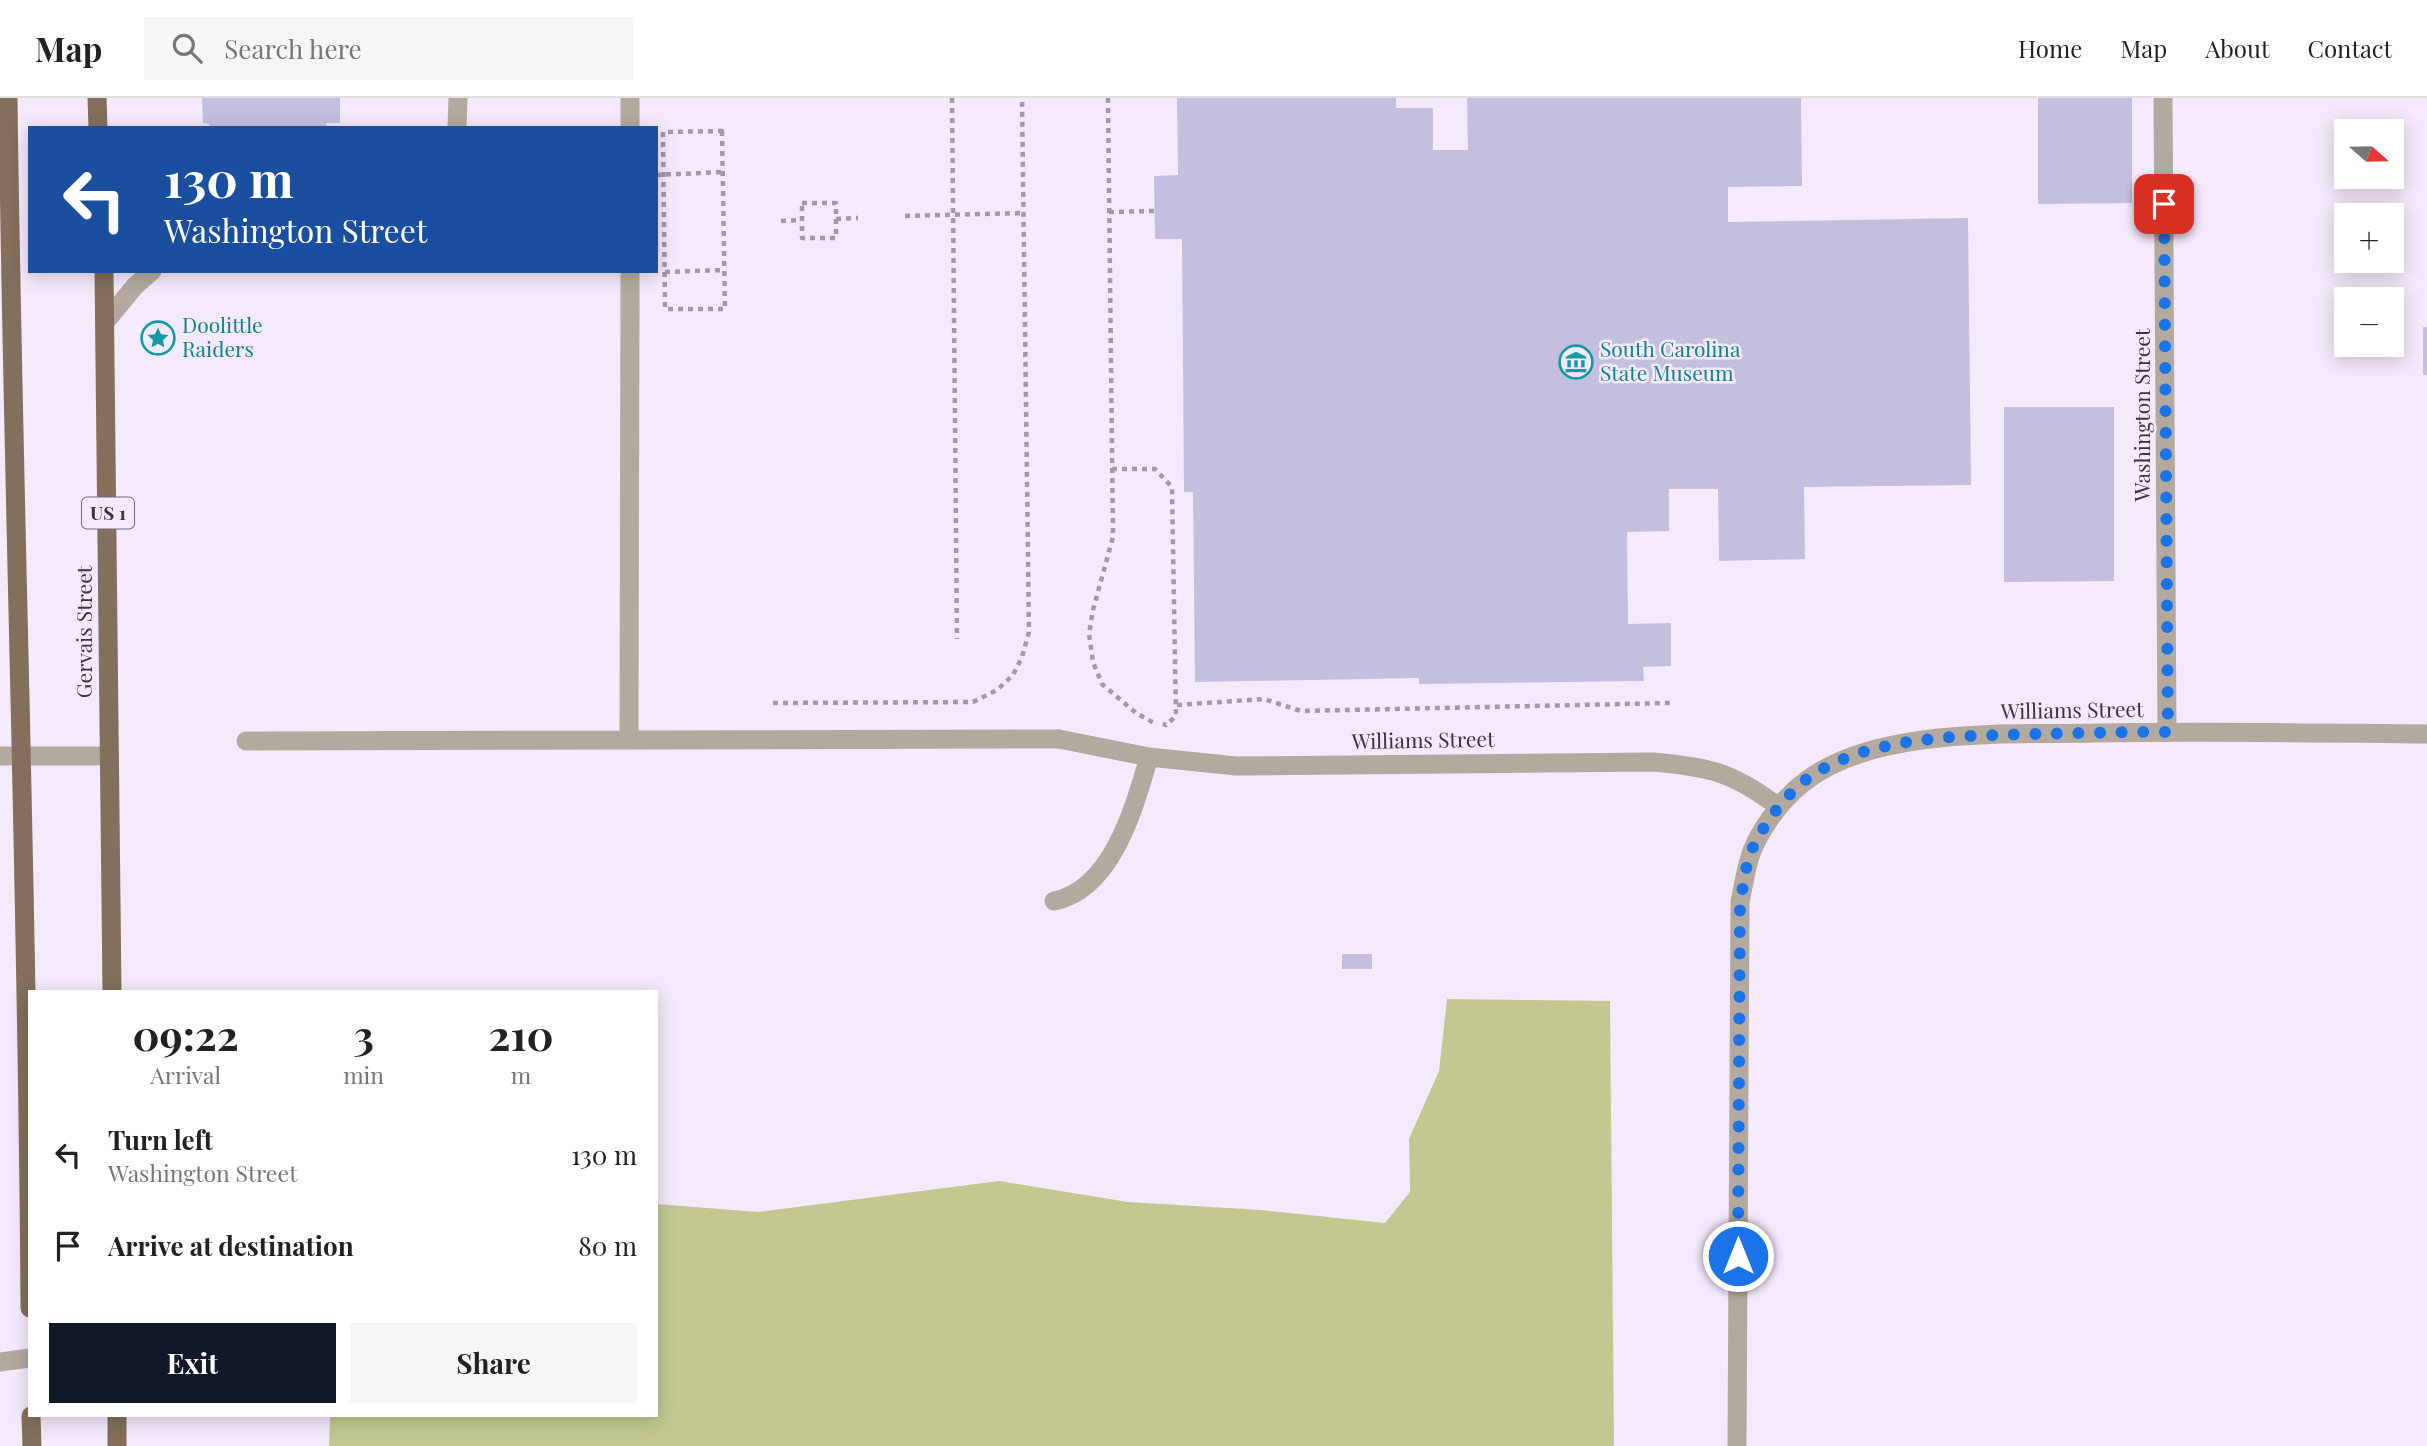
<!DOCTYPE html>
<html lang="en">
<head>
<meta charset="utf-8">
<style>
	:root { --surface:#fff; --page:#f6f6f6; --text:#222; --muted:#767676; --line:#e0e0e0; --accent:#111827 }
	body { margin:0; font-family:"Playfair Display",serif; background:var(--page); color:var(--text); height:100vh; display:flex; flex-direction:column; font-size:26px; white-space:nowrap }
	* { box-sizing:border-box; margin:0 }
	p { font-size:23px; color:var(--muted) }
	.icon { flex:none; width:38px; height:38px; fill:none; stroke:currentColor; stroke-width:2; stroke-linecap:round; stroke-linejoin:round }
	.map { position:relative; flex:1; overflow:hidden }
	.panel { position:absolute; left:28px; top:892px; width:630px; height:427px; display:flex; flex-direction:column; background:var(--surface); border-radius:0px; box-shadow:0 4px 18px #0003 }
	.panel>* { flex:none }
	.banner { position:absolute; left:28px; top:28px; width:630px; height:147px; border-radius:0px; box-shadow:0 4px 18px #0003; background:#1a4fa0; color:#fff; overflow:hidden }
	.needle { width:46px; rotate:110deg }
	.controls { position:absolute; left:2334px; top:21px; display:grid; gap:14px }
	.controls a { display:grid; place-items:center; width:70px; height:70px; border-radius:0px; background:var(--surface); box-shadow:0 4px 18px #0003; font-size:35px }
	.pin { position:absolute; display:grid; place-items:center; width:60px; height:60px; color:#fff; margin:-30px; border-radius:14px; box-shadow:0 4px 10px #0006 }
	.me { position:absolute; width:77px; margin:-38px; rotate:0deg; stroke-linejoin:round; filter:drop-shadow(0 0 5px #0008) }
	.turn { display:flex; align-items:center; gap:24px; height:147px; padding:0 21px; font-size:32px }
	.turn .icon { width:91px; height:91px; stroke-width:2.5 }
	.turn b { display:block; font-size:49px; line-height:60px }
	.eta { display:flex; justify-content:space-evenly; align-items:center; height:119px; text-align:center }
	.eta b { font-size:42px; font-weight:700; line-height:49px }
	.primary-button { display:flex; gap:14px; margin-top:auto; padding:14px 21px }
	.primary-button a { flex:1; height:80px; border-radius:0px; background:var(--accent); color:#fff; font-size:28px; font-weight:700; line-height:80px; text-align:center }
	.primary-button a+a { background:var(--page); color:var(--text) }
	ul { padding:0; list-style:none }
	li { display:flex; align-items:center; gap:21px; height:91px; padding:0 21px }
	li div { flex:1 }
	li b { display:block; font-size:26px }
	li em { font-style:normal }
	header { display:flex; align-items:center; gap:42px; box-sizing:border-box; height:98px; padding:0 35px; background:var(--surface); border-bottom:2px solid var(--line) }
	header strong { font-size:33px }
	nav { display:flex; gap:38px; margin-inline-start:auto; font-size:24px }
	.search { width:490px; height:63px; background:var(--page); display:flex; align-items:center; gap:18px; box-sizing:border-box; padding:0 24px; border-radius:0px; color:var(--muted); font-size:26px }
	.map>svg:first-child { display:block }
	.green { fill:#c2c890 }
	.building { fill:#c4bfdf }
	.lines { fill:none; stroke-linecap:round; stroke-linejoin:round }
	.path { stroke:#a399a9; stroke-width:4.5; stroke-dasharray:5 5; stroke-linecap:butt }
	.service { stroke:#b4a99e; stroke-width:19 }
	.minor { stroke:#b4a99e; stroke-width:19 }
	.tertiary { stroke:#b4a99e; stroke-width:19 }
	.primary { stroke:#836f5b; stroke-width:19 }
	.route { stroke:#1a73e8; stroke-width:12; stroke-dasharray:0 21.6 }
	.labels { text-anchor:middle; stroke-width:5; stroke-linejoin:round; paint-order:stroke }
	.shield { fill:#f5e9fc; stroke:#736a78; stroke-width:2 }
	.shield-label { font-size:19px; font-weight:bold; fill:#3b3440 }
	.culture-label { font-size:21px; fill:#0d838f; stroke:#f5e9fc; text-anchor:start }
	.street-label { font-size:21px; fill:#3b3440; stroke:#f5e9fc }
</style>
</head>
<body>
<header>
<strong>Map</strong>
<div class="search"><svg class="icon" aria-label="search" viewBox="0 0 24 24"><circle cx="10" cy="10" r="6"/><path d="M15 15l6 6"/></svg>Search here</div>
<nav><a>Home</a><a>Map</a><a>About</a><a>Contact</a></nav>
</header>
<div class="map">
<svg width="2427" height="1348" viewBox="0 0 2427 1348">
	<rect width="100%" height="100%" fill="#f5e9fc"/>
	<path class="green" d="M1447 901 1610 903 1614 1348H329L330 1318H656V1106L758 1114 999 1083 1128 1104 1261 1112 1385 1125 1410 1094 1409 1041 1439 973Z"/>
	<path class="building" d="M202 0H340V25H326L327 30H209V26L203 25Z
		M1177 0H1396V10H1433V52H1468L1467 0H1801L1802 88 1728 89V124L1968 120 1971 387 1804 389 1805 461 1719 463 1718 391H1669V433L1627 434 1628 526 1671 525V568L1643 569 1644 583 1419 586V580L1195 584 1193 394H1184L1182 141H1155L1154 78 1178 77Z
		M2038 0H2132V105L2038 106Z
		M2423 229H2427V277H2423Z
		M2004 309H2114V483L2004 484Z
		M1342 856H1372V871H1342Z"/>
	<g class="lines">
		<path class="path" d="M952 0 957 541
			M1108 0 1113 439 1093 512 1089 536 1093 564 1102 586 1136 615 1154 625
			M722 33 725 211H665L663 34Z
			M656 77 723 74
			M802 105H836V140H802Z
			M1109 114 1154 113
			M905 118 1023 115
			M836 121 858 120
			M781 123 801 122
			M665 174 724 172
			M1112 371H1155L1172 389 1176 618 1166 627 1163 626
			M773 605 973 604 997 592 1013 577 1022 559 1029 534 1022 0
			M1177 607 1264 601 1301 613 1670 605"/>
		<path class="service" d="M630 0V30
			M457 30 458 0
			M106 223 135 188 152 173
			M629 642 630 173
			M246 643 1059 641
			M1054 803C1113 791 1135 707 1149 659
			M0 1264 30 1260"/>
		<path class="minor" d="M2163 0 2167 634
			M0 658H109"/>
		<path class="tertiary" d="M1059 641 1149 659 1236 668 1653 664C1710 669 1732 674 1779 709
			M1737 1348 1740 804C1743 790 1745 776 1749 762 1756 736 1781 702 1803 685 1874 628 2011 637 2097 635 2207 633 2317 635 2427 636"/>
		<path class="primary" d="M8 0C13 403 28 807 30 1210
			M97 0 98 30
			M104 173 112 894
			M31 1318 32 1348
			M117 1318V1348"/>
	</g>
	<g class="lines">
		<path class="route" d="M1738 1158 1740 804C1743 790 1745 776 1748 762 1756 736 1782 701 1803 684 1865 636 1965 638 2040 636 2082 635 2125 634 2168 634L2164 106"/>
	</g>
	<defs>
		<symbol id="sight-ring" viewBox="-11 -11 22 22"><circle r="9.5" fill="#f5e9fc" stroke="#0f9aa8" stroke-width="1.5"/><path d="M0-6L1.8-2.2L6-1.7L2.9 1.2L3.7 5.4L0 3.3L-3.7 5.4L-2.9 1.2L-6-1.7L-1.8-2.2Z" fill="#0f9aa8"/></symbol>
		<symbol id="museum-ring" viewBox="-11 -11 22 22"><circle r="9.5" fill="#f5e9fc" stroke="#0f9aa8" stroke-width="1.5"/><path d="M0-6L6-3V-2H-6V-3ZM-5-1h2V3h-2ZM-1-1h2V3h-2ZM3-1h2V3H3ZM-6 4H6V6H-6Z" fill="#0f9aa8"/></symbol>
	</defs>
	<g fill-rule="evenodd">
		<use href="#sight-ring" x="139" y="221" width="38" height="38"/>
		<use href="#museum-ring" x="1557" y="245" width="38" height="38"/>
	</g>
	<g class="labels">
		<rect class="shield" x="82" y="399.5" width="52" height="31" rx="5"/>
		<g class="shield-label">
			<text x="108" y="422">US 1</text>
		</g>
		<g class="culture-label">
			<text x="182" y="235">Doolittle<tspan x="182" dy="24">Raiders</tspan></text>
			<text x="1600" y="259">South Carolina<tspan x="1600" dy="24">State Museum</tspan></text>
		</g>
		<g class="street-label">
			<text transform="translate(2143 317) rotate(-90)" y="7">Washington Street</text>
			<text transform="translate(85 534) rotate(-90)" y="7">Gervais Street</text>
			<text transform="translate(2072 613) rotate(-1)" y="7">Williams Street</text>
			<text transform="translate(1423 643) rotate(-1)" y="7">Williams Street</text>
		</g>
	</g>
</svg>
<div class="controls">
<a><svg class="needle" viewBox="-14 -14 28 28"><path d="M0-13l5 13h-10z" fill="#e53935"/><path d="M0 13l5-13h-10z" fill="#767676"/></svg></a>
<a>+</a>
<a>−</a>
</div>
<div class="pin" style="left:2164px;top:106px;background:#d93025"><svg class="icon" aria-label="arrive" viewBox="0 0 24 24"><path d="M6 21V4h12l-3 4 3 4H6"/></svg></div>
<svg class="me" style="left:1738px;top:1158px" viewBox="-20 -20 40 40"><circle r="17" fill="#1a73e8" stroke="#fff" stroke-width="3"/><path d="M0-11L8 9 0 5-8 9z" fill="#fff"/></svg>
<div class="banner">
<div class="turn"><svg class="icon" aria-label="left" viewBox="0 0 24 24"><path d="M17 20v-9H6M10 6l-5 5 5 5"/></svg><div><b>130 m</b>Washington Street</div></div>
</div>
<section class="panel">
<div class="eta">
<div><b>09:22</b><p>Arrival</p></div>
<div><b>3</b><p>min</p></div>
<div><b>210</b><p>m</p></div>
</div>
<ul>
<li><svg class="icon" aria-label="left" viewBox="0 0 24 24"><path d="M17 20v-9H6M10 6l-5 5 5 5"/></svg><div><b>Turn left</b><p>Washington Street</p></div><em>130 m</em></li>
<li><svg class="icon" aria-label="arrive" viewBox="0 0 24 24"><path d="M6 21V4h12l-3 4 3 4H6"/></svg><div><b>Arrive at destination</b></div><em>80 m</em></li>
</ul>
<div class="primary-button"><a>Exit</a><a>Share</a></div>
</section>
</div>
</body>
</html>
